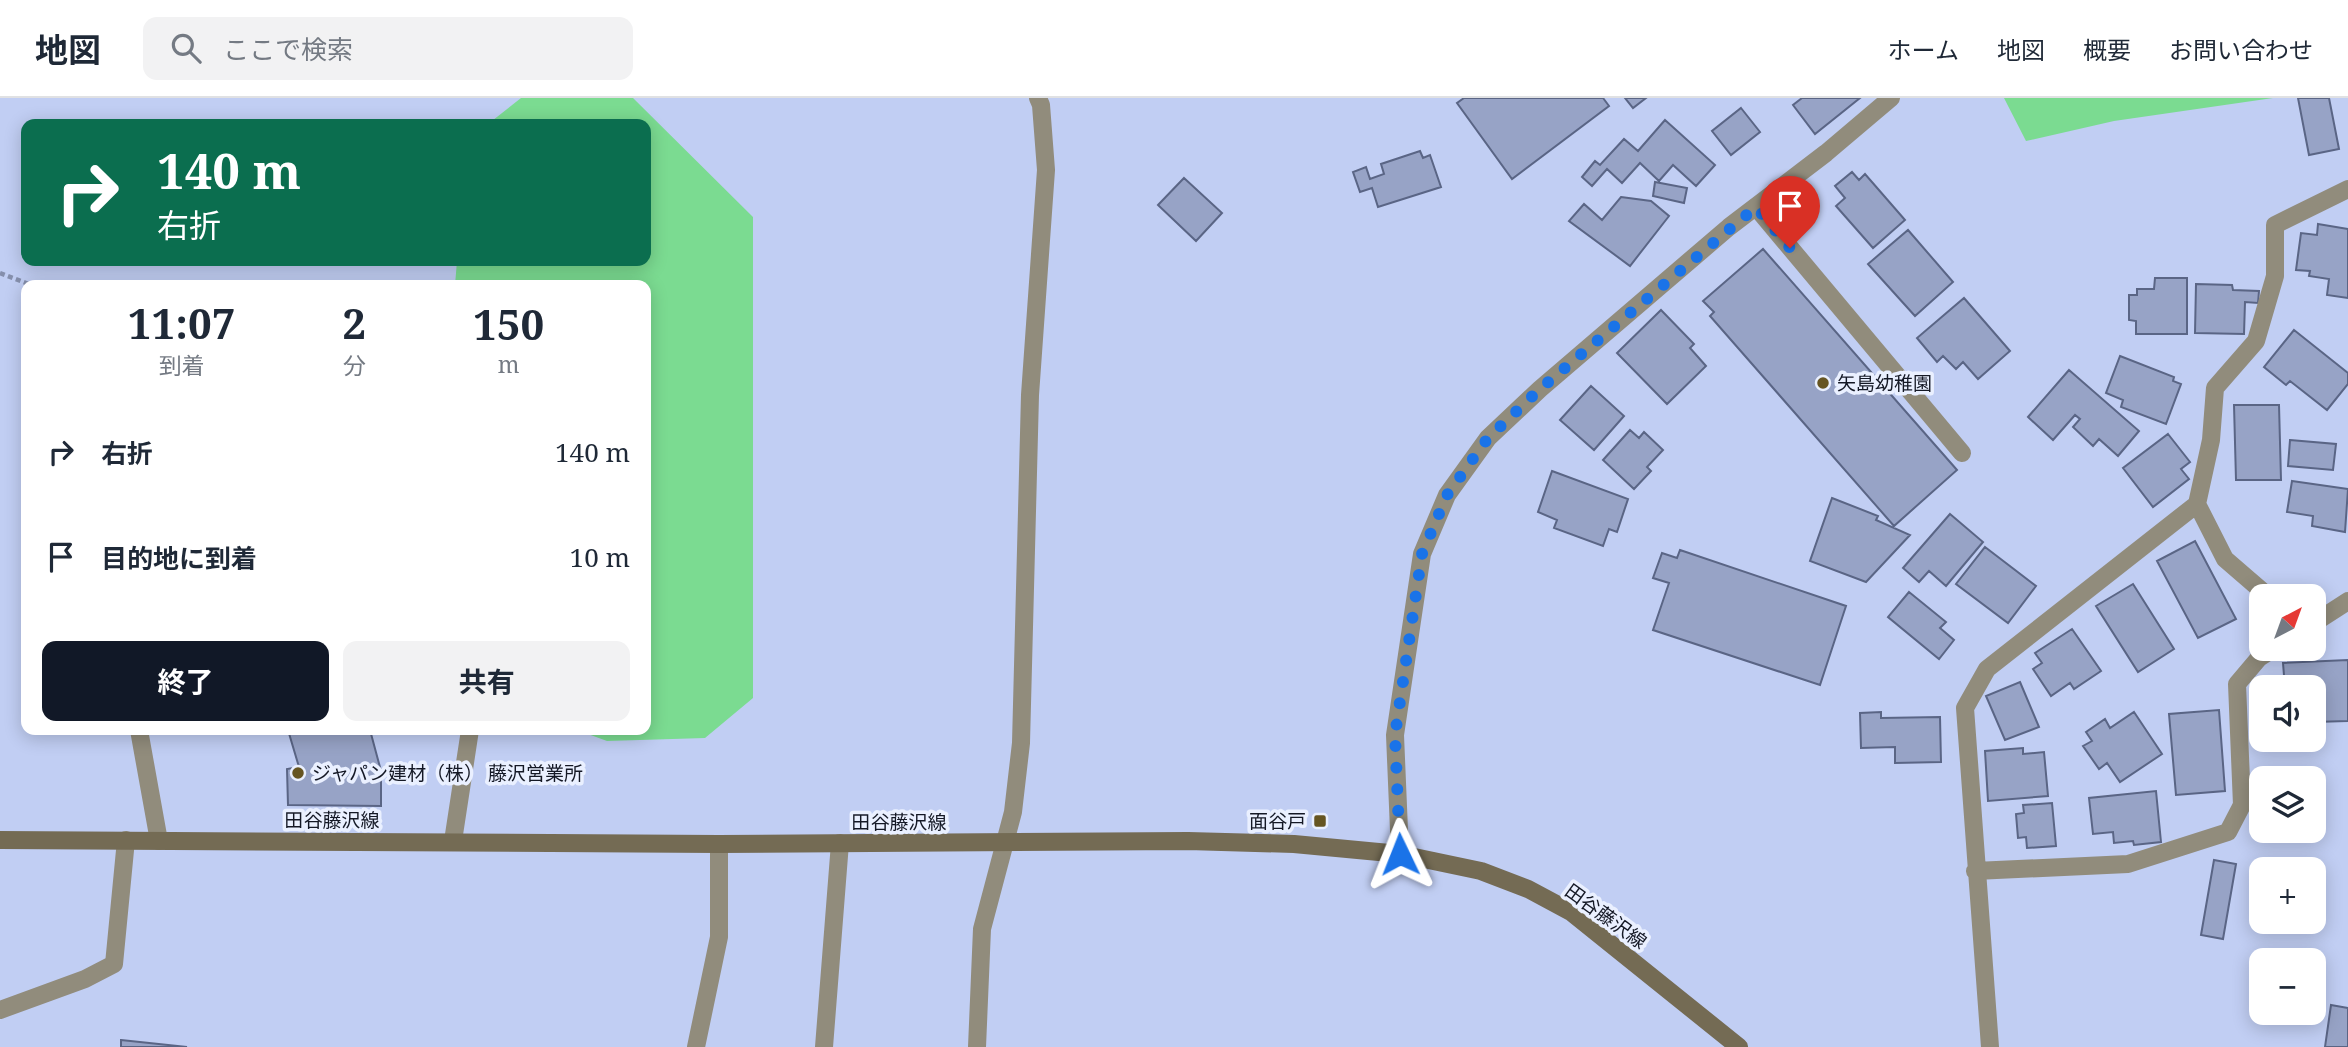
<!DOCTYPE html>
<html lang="ja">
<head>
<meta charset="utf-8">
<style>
	:root { --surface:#fff; --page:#f2f2f3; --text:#1f2937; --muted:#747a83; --line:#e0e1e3; --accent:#111827 }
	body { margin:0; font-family:"Noto Serif","Noto Sans JP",serif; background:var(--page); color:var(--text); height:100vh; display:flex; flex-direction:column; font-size:26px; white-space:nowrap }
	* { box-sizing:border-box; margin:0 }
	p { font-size:23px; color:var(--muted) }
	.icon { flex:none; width:38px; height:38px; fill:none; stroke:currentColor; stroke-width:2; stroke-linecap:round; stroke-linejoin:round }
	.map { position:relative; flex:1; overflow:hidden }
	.side { position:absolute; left:21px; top:182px; width:630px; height:455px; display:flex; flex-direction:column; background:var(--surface); border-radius:14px; box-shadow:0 4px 18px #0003 }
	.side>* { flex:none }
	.guide { position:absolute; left:21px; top:21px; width:630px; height:147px; border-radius:14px; box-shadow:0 4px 18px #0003; background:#0b6e4f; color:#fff; overflow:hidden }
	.needle { width:46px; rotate:41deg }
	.controls { position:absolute; left:2249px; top:486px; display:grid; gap:14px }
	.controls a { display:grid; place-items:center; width:77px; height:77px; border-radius:14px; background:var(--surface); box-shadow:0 4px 18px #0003; font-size:35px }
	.pin { position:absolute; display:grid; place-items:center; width:60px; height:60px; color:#fff; margin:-72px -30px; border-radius:50% 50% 50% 0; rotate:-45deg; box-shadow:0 0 7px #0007 }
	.pin .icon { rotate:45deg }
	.me { position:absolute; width:77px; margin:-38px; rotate:358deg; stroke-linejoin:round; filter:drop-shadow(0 0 5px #0008) }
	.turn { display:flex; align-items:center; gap:24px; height:147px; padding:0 21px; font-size:32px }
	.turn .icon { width:91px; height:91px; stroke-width:2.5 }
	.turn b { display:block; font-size:49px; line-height:60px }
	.eta { display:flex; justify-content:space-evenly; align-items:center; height:119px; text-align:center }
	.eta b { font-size:42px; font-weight:700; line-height:49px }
	.primary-button { display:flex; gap:14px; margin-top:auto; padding:14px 21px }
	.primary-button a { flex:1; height:80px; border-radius:14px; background:var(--accent); color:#fff; font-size:28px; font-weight:700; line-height:80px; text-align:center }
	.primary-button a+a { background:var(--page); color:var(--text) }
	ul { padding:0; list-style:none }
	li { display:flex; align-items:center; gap:21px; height:105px; padding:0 21px }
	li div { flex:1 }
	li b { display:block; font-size:26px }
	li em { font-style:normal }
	header { display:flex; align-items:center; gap:42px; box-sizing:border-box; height:98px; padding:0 35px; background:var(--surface); border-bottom:2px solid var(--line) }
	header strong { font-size:33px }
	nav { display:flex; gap:38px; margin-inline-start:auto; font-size:24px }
	.search { width:490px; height:63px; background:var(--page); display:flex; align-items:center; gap:18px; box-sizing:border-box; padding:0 24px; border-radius:14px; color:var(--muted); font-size:26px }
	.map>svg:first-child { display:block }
	.green { fill:#7bdb91 }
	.building { fill:#97a3c6; stroke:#5a6585; stroke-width:2 }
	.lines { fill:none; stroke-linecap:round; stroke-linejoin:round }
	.path { stroke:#858fac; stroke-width:4.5; stroke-dasharray:5 3.5; stroke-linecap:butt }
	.service { stroke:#918c7c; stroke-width:18 }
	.minor { stroke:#918c7c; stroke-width:18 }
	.secondary { stroke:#746b54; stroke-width:18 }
	.route { stroke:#1a73e8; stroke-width:12; stroke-dasharray:0 21.6 }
	.poi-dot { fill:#652; stroke:#eaf0ff; stroke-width:2.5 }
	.labels { text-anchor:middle; stroke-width:7; stroke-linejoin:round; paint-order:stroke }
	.poi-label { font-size:19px; fill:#141825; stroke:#eaf0ff; text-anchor:start }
	.street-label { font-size:19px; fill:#141825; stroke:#eaf0ff }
</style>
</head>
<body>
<header>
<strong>地図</strong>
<div class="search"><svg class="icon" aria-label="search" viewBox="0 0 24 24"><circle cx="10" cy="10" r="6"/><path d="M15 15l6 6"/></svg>ここで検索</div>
<nav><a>ホーム</a><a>地図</a><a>概要</a><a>お問い合わせ</a></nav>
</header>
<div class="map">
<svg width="2348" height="949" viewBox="0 0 2348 949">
	<rect width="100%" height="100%" fill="#c1cef3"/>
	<path class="green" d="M521 0H633L753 119V600L705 640 607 643 577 632H646V187H455L457 163H646V26H488Z
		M2004 0H2273L2114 23 2026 43Z"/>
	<path class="building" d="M1464 0H1603L1609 8 1512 81 1457 5Z
		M1625 0H1646L1633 10Z
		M1802 0H1860L1815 36 1793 7Z
		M2298 0H2329L2339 51 2309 57Z
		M1741 10 1760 34 1731 57 1712 33Z
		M1665 22 1715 67 1696 88 1673 67 1659 83 1640 65 1622 85 1607 71 1592 88 1582 79 1595 63 1600 67 1624 41 1638 53Z
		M1420 53 1423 60 1430 57 1441 89 1378 109 1372 90 1360 94 1353 74 1366 69 1370 81 1384 76 1381 66Z
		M1852 74 1859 82 1865 76 1905 122 1873 150 1836 108 1845 100 1835 88Z
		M1184 80 1222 115 1196 143 1158 107Z
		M1655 84 1687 90 1684 105 1653 98Z
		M1621 99 1651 103 1669 118 1630 168 1569 123 1584 106 1602 122Z
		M2318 126 2348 131V200L2327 197 2329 181 2309 178 2310 173 2296 172 2301 135 2317 137Z
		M1908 132 1953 184 1915 218 1868 166Z
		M1763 151 1957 372 1894 428 1710 218 1714 214 1703 203Z
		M2155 180H2187V236H2136V223L2129 222V197H2137V191H2154Z
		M2196 186 2232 187 2233 192 2259 193 2258 205 2245 204 2244 236 2195 235Z
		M1964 200 2010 253 1978 281 1963 264 1956 271 1943 258 1937 264 1917 240Z
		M1661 212 1694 246 1690 250 1706 268 1667 306 1617 255Z
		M2294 232 2348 275V286L2327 312 2290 283 2286 287 2264 269Z
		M2120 258 2174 279 2173 283 2181 286 2166 326 2121 309 2123 302 2106 295Z
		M2069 272 2139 333 2118 358 2099 341 2093 348 2073 329 2080 321 2075 317 2053 342 2028 319Z
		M1591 288 1624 318 1594 352 1560 322Z
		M2234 307H2279L2281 382H2236Z
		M1630 332 1639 340 1644 334 1663 352 1647 369 1651 373 1634 391 1603 362Z
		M2168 336 2190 364 2181 371 2189 381 2153 409 2123 370Z
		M2290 342 2336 346 2333 372 2288 368Z
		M1552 373 1628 401 1617 434 1609 431 1603 448 1554 430 1557 422 1538 414Z
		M2292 383 2348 391 2345 434 2312 428 2313 418 2287 414Z
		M1832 400 1878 418 1876 422 1910 437 1866 484 1810 463Z
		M1950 416 1983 444 1946 488 1929 473 1919 484 1903 470Z
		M2195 443 2236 521 2198 540 2157 463Z
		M1985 449 2036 488 2008 525 1956 486Z
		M1680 452 1846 508 1820 587 1653 532 1669 485 1653 480 1662 455 1677 460Z
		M2133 486 2174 551 2138 574 2096 508Z
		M1909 494 1946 524 1940 530 1954 542 1939 561 1888 519Z
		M2072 531 2101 573 2074 591 2070 585 2051 598 2033 571 2042 565 2035 555Z
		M2348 562V623L2314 624V590H2285L2283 565Z
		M2020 584 2039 629 2005 642 1986 598Z
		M2219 612 2225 693 2176 697 2169 616Z
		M1881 614V620L1940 619 1941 664 1895 665V649L1861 650 1860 615Z
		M2134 614 2162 656 2120 684 2107 665 2099 671 2083 648 2092 643 2086 634 2105 621 2110 630Z
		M288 632H370L381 673V708L288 707 287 671 299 669Z
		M2023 650V656L2044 654 2048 698 1988 703 1985 653Z
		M2156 693 2161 744 2134 747 2133 743 2114 745 2113 734 2093 736 2089 700Z
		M2052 705 2056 748 2027 750 2026 739 2018 740 2016 716 2024 715 2023 707Z
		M2214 762 2236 766 2223 841 2201 837Z
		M2331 907 2348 910V949H2325Z
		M121 942 187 949H121Z"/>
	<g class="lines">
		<path class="path" d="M0 175 31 187"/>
		<path class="service" d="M1756 109 1962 355"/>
		<path class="minor" d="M2197 406 2225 461 2269 499
			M2314 525 2348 503
			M139 632 159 743
			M453 743 470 632
			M1400 756 1395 637 1422 456 1447 397 1488 340 1540 291 1729 129 1826 55 1891 0
			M1975 773 2128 766 2228 734 2242 707 2237 586 2259 560 2273 551
			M0 912 85 881 114 866 126 742
			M696 949 719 839V746
			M824 949 840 745
			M977 949 982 831 1013 714 1021 645 1030 297 1046 72 1041 7 1038 0
			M1990 949 1965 610 1987 571 2197 406 2211 342 2215 290 2256 243 2275 178V127L2348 91"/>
		<path class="secondary" d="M0 742 719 746 1188 743 1294 746 1400 756 1481 773 1528 791 1571 814 1739 949"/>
	</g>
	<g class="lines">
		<path class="route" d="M1400 756 1395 637 1422 456 1447 397 1488 340 1540 291 1756 109 1790 150"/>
	</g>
	<g class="poi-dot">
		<circle cx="1823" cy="285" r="7"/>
		<circle cx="298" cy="675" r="7"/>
		<rect x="1313" y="716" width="14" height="14" rx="3.5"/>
	</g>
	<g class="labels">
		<g class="poi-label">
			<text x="1837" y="292">矢島幼稚園</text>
			<text x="312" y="682">ジャパン建材（株） 藤沢営業所</text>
			<text x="1306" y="730" text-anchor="end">面谷戸</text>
		</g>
		<g class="street-label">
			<text x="332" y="729">田谷藤沢線</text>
			<text x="899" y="731">田谷藤沢線</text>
			<text transform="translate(1606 818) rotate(36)" y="7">田谷藤沢線</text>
		</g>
	</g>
</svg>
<div class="controls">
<a><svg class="needle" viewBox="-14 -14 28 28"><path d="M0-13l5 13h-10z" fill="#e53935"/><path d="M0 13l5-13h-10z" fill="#747a83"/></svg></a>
<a><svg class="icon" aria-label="sound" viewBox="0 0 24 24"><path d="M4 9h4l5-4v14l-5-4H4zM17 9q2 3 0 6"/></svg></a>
<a><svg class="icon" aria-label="layers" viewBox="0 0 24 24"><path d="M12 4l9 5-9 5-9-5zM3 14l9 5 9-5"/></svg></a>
<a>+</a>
<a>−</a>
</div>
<div class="pin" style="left:1790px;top:150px;background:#d93025"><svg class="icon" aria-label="arrive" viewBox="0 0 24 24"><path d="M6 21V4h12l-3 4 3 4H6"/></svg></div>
<svg class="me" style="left:1400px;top:756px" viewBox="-20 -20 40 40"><path d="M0-17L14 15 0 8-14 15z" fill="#1a73e8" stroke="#fff" stroke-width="4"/></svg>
<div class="guide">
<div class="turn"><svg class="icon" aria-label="right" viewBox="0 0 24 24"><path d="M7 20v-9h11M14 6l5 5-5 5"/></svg><div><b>140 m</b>右折</div></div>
</div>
<section class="side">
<div class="eta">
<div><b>11:07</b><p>到着</p></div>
<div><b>2</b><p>分</p></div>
<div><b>150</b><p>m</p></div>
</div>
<ul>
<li><svg class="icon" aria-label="right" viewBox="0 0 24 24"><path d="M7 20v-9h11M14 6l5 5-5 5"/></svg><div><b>右折</b></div><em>140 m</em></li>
<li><svg class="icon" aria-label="arrive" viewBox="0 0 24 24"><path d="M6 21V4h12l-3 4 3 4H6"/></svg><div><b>目的地に到着</b></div><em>10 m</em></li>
</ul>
<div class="primary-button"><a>終了</a><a>共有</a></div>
</section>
</div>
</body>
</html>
